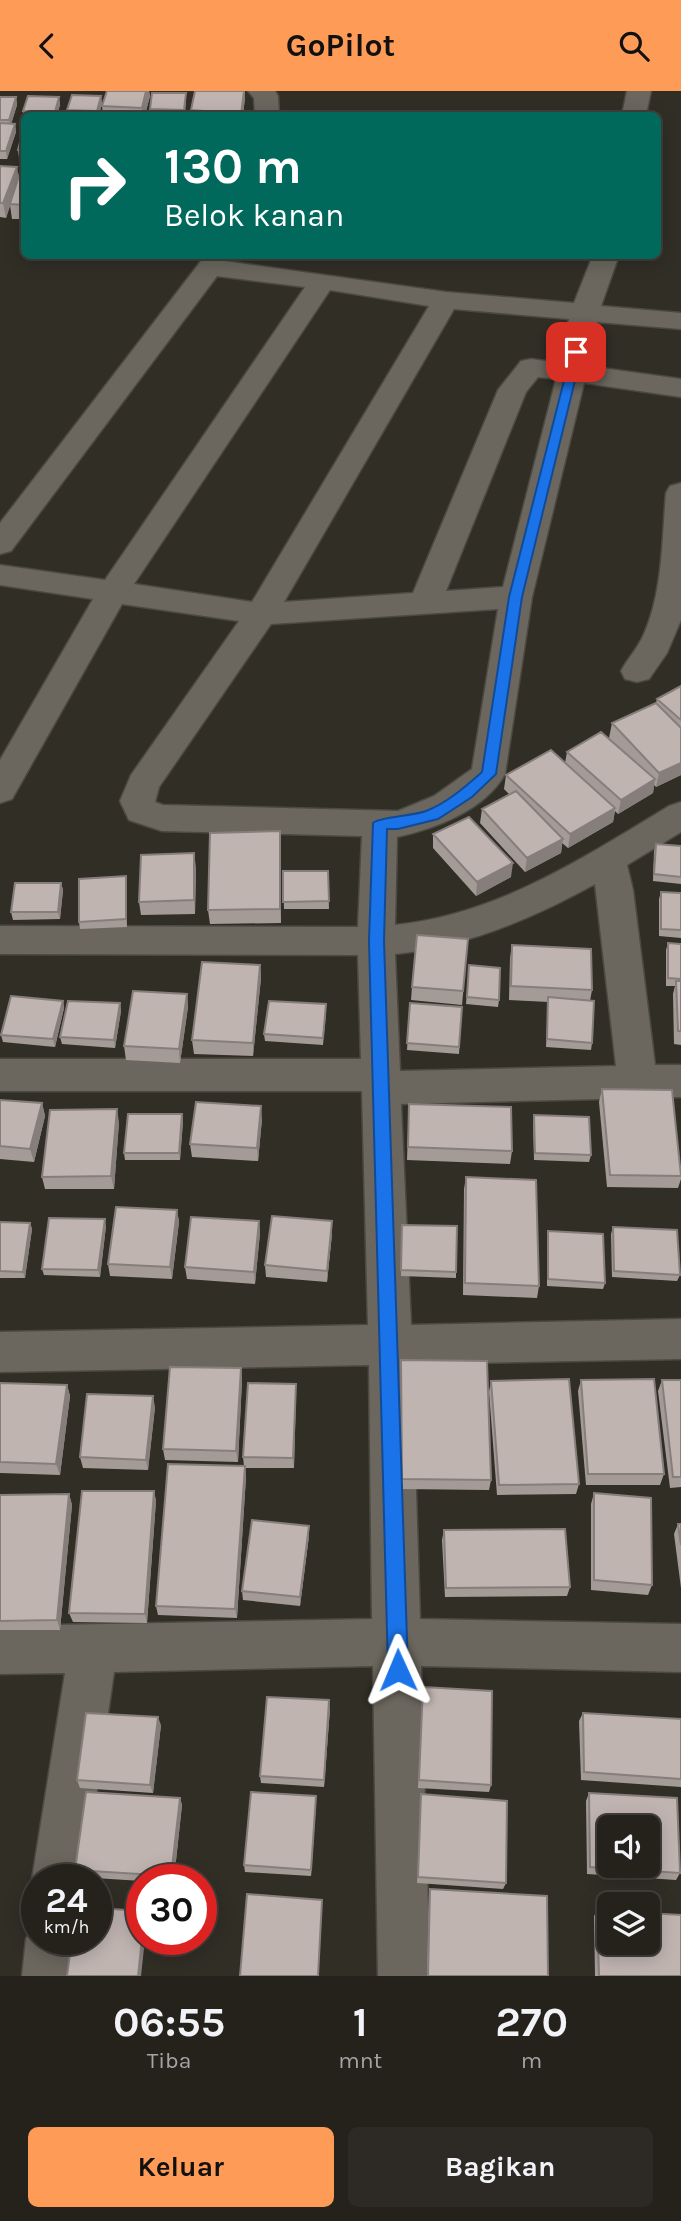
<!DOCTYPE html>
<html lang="id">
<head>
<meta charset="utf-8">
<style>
	:root { --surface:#25221c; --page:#2d2a25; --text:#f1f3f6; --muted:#a3a4a3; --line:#423f3b; --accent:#fe9c57 }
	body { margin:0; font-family:Karla,sans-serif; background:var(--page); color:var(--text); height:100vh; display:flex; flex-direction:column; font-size:26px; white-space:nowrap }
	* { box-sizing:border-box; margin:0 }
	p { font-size:23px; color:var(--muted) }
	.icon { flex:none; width:38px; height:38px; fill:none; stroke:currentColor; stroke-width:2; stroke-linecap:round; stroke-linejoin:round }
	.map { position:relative; height:1885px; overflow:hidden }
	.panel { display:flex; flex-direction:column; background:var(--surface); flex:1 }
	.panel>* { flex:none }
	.top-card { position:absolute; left:21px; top:21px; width:640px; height:147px; border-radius:10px; box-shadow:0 4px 18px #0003,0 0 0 2px var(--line); background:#00695c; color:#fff; overflow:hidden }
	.buttons { position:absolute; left:597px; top:1724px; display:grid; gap:14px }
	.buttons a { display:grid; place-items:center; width:63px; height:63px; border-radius:10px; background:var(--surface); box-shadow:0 4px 18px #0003,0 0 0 2px var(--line); font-size:35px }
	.speed { position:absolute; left:21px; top:1773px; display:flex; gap:14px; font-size:35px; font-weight:700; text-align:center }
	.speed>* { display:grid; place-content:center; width:91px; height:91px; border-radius:50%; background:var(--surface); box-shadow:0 4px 18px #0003,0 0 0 2px var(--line); line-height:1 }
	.speed small { font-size:18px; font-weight:400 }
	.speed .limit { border:10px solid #d22; background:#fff; color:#111 }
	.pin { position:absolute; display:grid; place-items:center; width:60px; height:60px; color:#fff; margin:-30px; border-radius:14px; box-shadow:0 4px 10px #0006 }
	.me { position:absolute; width:77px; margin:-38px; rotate:359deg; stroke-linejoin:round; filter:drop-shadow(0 0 5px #0008) }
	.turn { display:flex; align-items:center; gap:24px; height:147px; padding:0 28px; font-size:32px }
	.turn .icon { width:91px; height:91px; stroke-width:2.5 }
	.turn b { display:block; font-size:49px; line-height:60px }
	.eta { display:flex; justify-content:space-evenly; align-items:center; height:119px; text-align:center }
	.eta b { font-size:42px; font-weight:700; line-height:49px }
	.cta { display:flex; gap:14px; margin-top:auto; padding:14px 28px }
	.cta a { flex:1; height:80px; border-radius:10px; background:var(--accent); color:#111; font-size:28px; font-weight:700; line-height:80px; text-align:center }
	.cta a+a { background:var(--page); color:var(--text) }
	header { display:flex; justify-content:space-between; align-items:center; height:91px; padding:0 28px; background:var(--accent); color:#111; font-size:32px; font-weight:700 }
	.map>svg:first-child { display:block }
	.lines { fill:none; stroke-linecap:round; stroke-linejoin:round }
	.street-casing { stroke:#4b4942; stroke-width:3 }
	.street { fill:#6b675e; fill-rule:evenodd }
	.wall { fill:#a49b97 }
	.shaded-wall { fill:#867e7b }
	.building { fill:#bfb4b0; stroke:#867e7b; stroke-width:2; fill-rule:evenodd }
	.route { fill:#1a73e8; stroke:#114b97; stroke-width:2 }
</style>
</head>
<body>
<header><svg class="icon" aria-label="back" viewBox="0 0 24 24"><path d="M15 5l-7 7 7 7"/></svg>GoPilot<svg class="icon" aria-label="search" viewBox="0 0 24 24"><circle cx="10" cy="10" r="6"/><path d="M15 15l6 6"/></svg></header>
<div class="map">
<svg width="681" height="1885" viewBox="0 0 681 1885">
	<rect width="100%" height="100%" fill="#312e26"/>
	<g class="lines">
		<defs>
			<path id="street" d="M248 0H275L278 5 279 24H255L254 7Z
				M627 0H651L646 24H622Z
				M593 164H619L601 215 681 222V238L597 231 587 275 681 288V306L584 292 532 506 505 683C485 719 435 738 397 746L395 834C497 824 583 767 669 715L681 711V741L627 774 633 799 655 974H681V1006L401 1013 411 1234 681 1228V1268L412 1273 420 1528 681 1533V1581L421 1575 430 1885H378L373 1575 114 1581 84 1788H37V1799L32 1788 65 1582 0 1583V1535L372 1528 369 1274 0 1281V1241L368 1234 362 1000H0V968H361L358 864 0 863V835L358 836 362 745 162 740 129 729 120 710 131 684 239 530 122 513 12 708 0 712V669L93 508 0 494V474L105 489 305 196 217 185 11 460 0 463V432L201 170 210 168 446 201 574 212ZM330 199 429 215 252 511 134 493ZM454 218 569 228 560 272 531 268 521 270 498 299 413 502 284 511ZM538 286 556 288 503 496 446 500 526 301ZM498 518 472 678 434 705 398 720 163 714 155 711 159 696 271 533ZM595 793 616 975 400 980 395 863C466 856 534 827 595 793Z
				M681 392V529L667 562 649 588 637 591 625 588 621 580C628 567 638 557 644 543 663 500 662 448 666 402L670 395Z
				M37 1828V1848H78L74 1885H22L26 1848 34 1830Z"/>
		</defs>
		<use href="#street" class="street-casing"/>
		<use href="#street" class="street"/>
	</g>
	<path class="wall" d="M107 0H149L150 5 145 24H103L102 15Z
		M186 2V10L185 23 150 24V18Z
		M101 5 102 13 99 23H68L67 19Z
		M0 6H16L17 14 11 33H15L16 41 7 68H0Z
		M59 6 60 14 57 24H24V28L23 20Z
		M245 7 243 24H191V19Z
		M24 39V67H19L18 59Z
		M24 72V128H12L10 114 6 127 0 126V75L17 76 18 87Z
		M681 595V684L656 696 654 694 653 702 618 723 615 720 613 731 568 757 562 752 561 762 525 781 480 732 482 718 510 704 504 698 506 684 565 672 567 661 616 654 609 647 612 632 656 612 657 608Z
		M280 740 281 832 210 833 208 819Z
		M433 743 511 786 476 805 433 757Z
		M656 753 681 755V793L653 790 654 760Z
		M196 776 195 823 141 824 139 811Z
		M283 780H328L329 818H284Z
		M61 792 63 799 60 828 13 829 11 821Z
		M127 792V836L80 838 79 831Z
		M661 801 681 802V847L659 845V808Z
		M468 848 462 914 411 909 412 896Z
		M668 852 681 853V954L674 953 673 903 675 895H666V859Z
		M512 854 592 899 590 910 592 952 591 959 546 956 548 911 509 909 510 867Z
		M260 874 261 887 253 965 194 963 192 949Z
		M469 874 499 909 498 916 466 913Z
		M187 903 188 916 180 972 126 969 124 955Z
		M63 910 64 917 55 956 3 951 1 944Z
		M120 912 121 920 115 957 62 953 60 946Z
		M410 912 462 916 459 963 407 959Z
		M326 921 323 954 265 950 264 943Z
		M602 998 681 1078V1088L678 1097 607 1096 599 1011Z
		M0 1009 42 1012 45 1025 34 1071 0 1068Z
		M409 1013 512 1060 510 1073 407 1069Z
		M182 1023 183 1030 180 1069H125L124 1062Z
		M534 1024 591 1064 589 1071 534 1069 533 1031Z
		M262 1028 258 1070 192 1066 190 1053Z
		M119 1031 114 1098H45L42 1086Z
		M466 1086 539 1195 537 1207 463 1204 464 1098Z
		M177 1119 179 1131 172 1188 110 1185 108 1173Z
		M259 1130 260 1142 255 1193 187 1188 185 1176Z
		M0 1131 30 1132 32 1138 25 1187H0Z
		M402 1134 456 1181V1187L401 1185Z
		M106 1135 100 1186 44 1184 42 1178Z
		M613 1136 680 1184 677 1190 612 1186 611 1143Z
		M548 1140 605 1192 603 1198 547 1195V1147Z
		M332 1143 327 1191 266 1186 265 1174Z
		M401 1269 491 1389 489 1399 401 1398Z
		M241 1277 242 1289 238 1371 165 1369 163 1358Z
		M581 1289 664 1383 660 1394H586L578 1300Z
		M662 1289H681V1396L670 1397 658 1300Z
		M491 1290 579 1393 576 1403 497 1404 489 1301Z
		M0 1292 67 1294 70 1305 60 1384 0 1382Z
		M296 1293 294 1377H245L246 1386 237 1527 158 1524 156 1515 244 1375 243 1366Z
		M155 1316 148 1379 83 1377 80 1366Z
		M154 1400 156 1410 147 1532 73 1531 69 1522Z
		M594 1402 652 1494 648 1504 591 1499V1413Z
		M69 1403 72 1414 60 1539H0V1404Z
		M678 1433H681V1497L674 1443Z
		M444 1439 570 1496 567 1505 445 1506 442 1449Z
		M309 1445 300 1515 243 1509 242 1500Z
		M423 1596 491 1694 489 1701 418 1697Z
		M330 1618 324 1696 261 1692 260 1685Z
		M583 1622 681 1628V1696L581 1689 579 1630Z
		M161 1634 153 1702 80 1697 77 1689Z
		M589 1702 680 1782 676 1789 587 1783 586 1710Z
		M421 1703 506 1792 503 1798 417 1792Z
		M180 1707 182 1714 174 1788H142V1790L78 1786 75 1779Z
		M316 1712 311 1785 245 1781 244 1774Z
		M430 1798 548 1885H427L429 1804Z
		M597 1819 681 1885H595L594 1825Z"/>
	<path class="shaded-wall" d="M146 0H149L150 5 145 24H142V17Z
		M244 0H245V7L243 24H241Z
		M101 5 102 13 99 24H98L97 20Z
		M16 6 17 14 10 37 9 29Z
		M59 6 60 14 57 24H55V21Z
		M15 33 16 41 7 68 6 60Z
		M17 76 19 90 6 127 3 112Z
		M681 672V684L656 696 659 682Z
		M655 688 653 702 618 723 621 709Z
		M615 717 613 731 568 757 570 743Z
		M563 748 561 762 525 781 527 767Z
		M194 762 196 776 195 823 194 809Z
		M513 772 511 786 476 805 477 791Z
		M126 785 127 792V836L126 828Z
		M61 792 63 799 60 828 58 821Z
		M260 874 261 887 253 965V952Z
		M187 903 188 916 180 972 179 958Z
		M63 910 64 917 55 956 53 948Z
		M120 912 121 920 115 957 114 949Z
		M42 1012 45 1025 34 1071 30 1058Z
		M261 1015 262 1028 258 1070 257 1057Z
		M117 1018 119 1031 114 1098 111 1085Z
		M182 1023 183 1030 180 1069 179 1062Z
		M177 1119 179 1131 172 1188 170 1176Z
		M105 1128 106 1135 100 1186 98 1179Z
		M259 1130 260 1142 255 1193 254 1181Z
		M332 1130V1143L327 1191V1180Z
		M30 1132 32 1138 25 1187 23 1181Z
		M241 1277 242 1289 238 1371 236 1360Z
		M296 1293V1305L294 1377 293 1367Z
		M67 1294 70 1305 60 1384 56 1373Z
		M153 1305 155 1316 148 1379 146 1369Z
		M245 1375 246 1386 237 1527 235 1518Z
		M154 1400 156 1410 147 1532 145 1523Z
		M69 1403 72 1414 60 1539 57 1529Z
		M309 1435V1445L300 1515V1506Z
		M329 1609 330 1618 324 1696V1689Z
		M158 1626 161 1634 153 1702 150 1694Z
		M316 1705V1712L311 1785V1779Z
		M180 1707 182 1714 174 1788H172L171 1785Z
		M142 1848H145L141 1885H138Z"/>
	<path class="building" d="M107 0H146L142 17 102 15Z
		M195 0H244L241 24H192L193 22H230L191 19Z
		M152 2H186L184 19 150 18Z
		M72 4 101 5 97 20 67 19Z
		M28 5 59 6 55 21 23 20Z
		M0 6H16L9 29H0Z
		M64 23H100V24H64Z
		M104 23H145V24H104Z
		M188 23V24H149Z
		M0 32 15 33 6 60H0Z
		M23 39H24V59H18Z
		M23 72H24V114L10 113Z
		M0 75 17 76 3 112H0Z
		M681 595V629L657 608Z
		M656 612 681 637V672L659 682 612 632Z
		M601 641 655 688 621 709 567 661Z
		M551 659 615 717 570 743 506 684Z
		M516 700 563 748 527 767 482 718Z
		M469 726 513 772 477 791 433 743Z
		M280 740V818L208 819 210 742Z
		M656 753 681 755V786L654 783Z
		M194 762V809L139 811 141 764Z
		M283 780H328L329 810 283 811Z
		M126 785V828L79 831V788Z
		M15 792H61L58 821H11Z
		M661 801 681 802V839L661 838Z
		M417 844 468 848 463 900 412 896Z
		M668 852 681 853V888L668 887Z
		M512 854 591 858 592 899 511 895Z
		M202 871 260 874 253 952 192 949Z
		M469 874 500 877 499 909 467 906Z
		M676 890H681V940H678Z
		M133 900 187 903 179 958 124 955Z
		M11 905 63 910 53 948 1 944Z
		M548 906 594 910 592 952 547 948Z
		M68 910 120 912 114 949 60 946Z
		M269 910 326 913 323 947 264 943Z
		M410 912 462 916 459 956 407 952Z
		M602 998 672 999 681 1085 610 1084Z
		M0 1009 42 1012 30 1058 0 1055Z
		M196 1011 261 1015 257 1057 190 1053Z
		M409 1013 511 1016 512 1060 408 1056Z
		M117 1018 111 1085 42 1086 50 1019Z
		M128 1023H182L179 1062H124Z
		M534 1024 589 1026 591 1064 535 1062Z
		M466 1086 536 1089 539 1195 465 1192Z
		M116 1116 177 1119 170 1176 108 1173Z
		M272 1125 332 1130 327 1180 265 1174Z
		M191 1126 259 1130 254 1181 185 1176Z
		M49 1127 105 1128 98 1179 42 1178Z
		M0 1131 30 1132 23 1181 0 1180Z
		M402 1134 457 1135 456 1181 401 1179Z
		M613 1136 677 1139 680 1184 614 1180Z
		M548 1140 603 1143 605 1192 548 1188Z
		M401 1269 487 1270 491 1389 402 1388Z
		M170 1276 241 1277 236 1360 163 1358Z
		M569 1288 579 1393 499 1394 491 1290Z
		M654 1288 664 1383H588L581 1289Z
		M662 1289H681V1386H673Z
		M0 1292 67 1294 56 1373 0 1371Z
		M248 1292 296 1293 293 1367 243 1366Z
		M87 1303 153 1305 146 1369 80 1366Z
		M168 1373 245 1375 235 1518 156 1515Z
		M82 1400H154L145 1523 69 1522Z
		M594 1402 651 1407 652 1494 594 1489Z
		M69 1403 57 1529 0 1530V1404Z
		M252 1429 309 1435 300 1506 242 1500Z
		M678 1433H681V1454Z
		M565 1438 570 1496 446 1497 444 1439Z
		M423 1596 492 1600 491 1694 419 1689Z
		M267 1606 329 1609 324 1689 260 1685Z
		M86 1622 158 1626 150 1694 77 1689Z
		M583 1622 681 1628V1688L584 1681Z
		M86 1701 180 1707 171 1785 75 1779Z
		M251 1701 316 1705 311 1779 244 1774Z
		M589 1702 677 1707 680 1782 590 1776ZM609 1736H648V1774H609Z
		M421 1703 507 1710 506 1792 418 1786Z
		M430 1798 547 1805 548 1885H428Z
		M247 1803 322 1809 318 1885H240Z
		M96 1817 142 1820V1848L138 1885H67L72 1848H96Z
		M597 1819 609 1820V1852H648V1822L681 1824V1885H599Z"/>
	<path class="route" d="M572 258 582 261 522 506 496 683 472 706 438 728 398 738H387L384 850 408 1579 405 1586 398 1589 391 1586 388 1579 369 850 373 732C378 726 414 725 426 720 447 712 466 695 482 681L509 506Z"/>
</svg>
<div class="buttons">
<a><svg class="icon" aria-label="sound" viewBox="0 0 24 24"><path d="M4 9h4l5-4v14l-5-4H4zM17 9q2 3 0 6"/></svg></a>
<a><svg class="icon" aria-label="layers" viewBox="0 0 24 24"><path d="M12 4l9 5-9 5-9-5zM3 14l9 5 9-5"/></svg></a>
</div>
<div class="speed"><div>24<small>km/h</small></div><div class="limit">30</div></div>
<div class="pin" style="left:576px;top:261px;background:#d93025"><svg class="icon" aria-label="arrive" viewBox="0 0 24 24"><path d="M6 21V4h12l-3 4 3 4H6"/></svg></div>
<svg class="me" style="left:398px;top:1579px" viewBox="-20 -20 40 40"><path d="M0-17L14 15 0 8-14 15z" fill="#1a73e8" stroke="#fff" stroke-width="4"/></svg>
<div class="top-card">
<div class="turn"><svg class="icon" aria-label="right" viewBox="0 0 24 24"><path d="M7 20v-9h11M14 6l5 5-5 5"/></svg><div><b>130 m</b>Belok kanan</div></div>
</div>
</div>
<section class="panel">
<div class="eta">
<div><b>06:55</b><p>Tiba</p></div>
<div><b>1</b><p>mnt</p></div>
<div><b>270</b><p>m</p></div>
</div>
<div class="cta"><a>Keluar</a><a>Bagikan</a></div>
</section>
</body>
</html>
